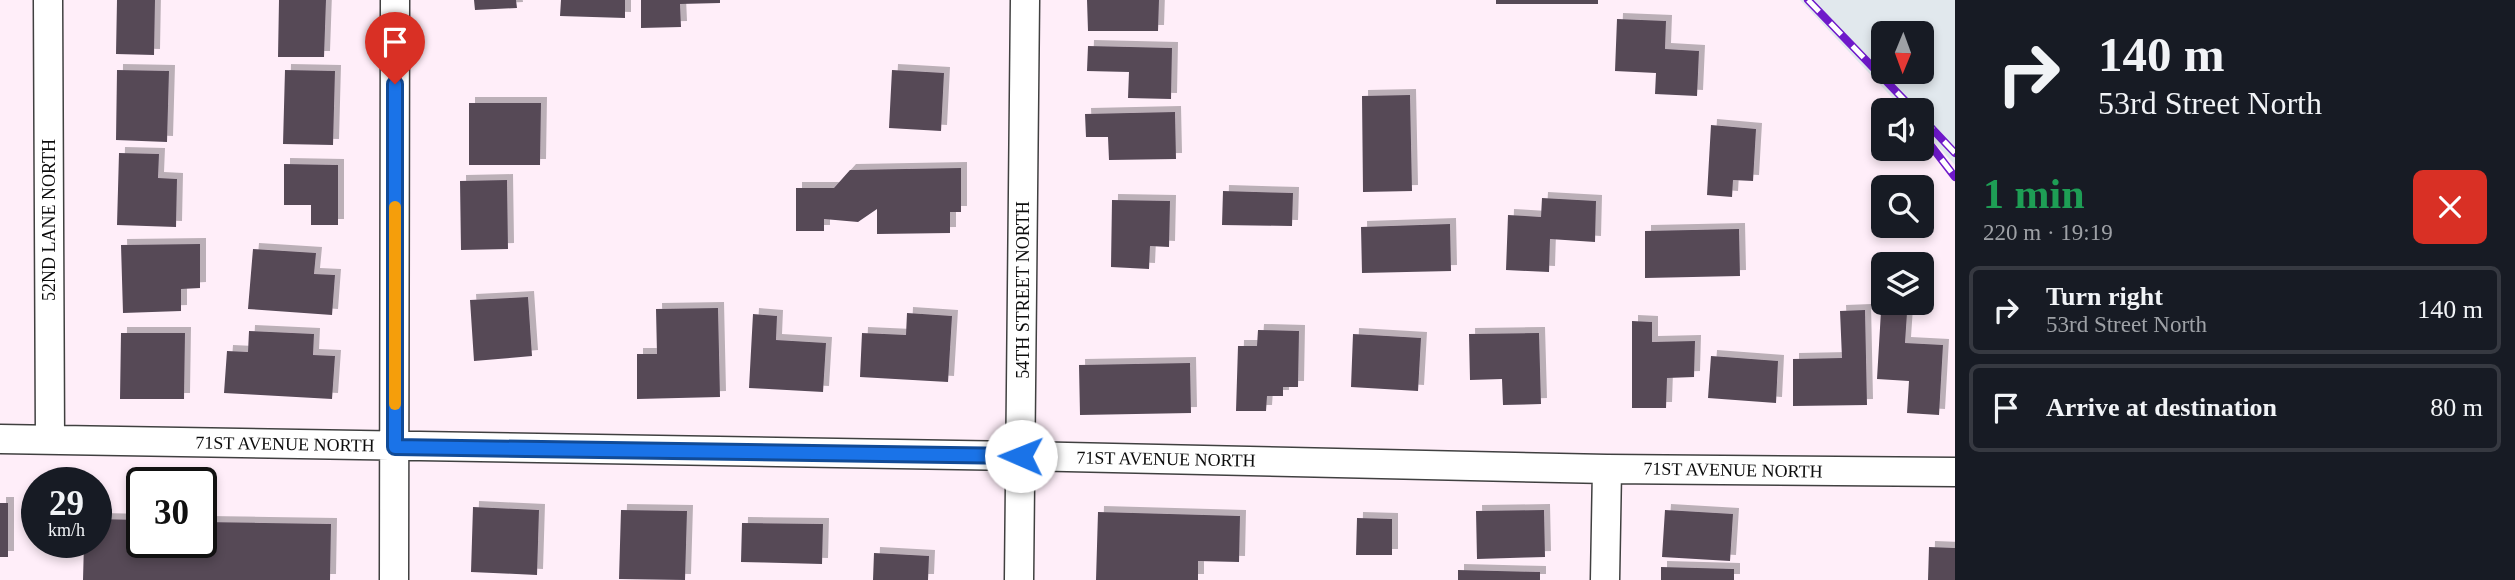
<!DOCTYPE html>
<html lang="en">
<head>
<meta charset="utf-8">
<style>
	:root { --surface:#171b24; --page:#20242c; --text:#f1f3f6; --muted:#9ea1a6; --line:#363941 }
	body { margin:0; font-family:"Times New Roman",serif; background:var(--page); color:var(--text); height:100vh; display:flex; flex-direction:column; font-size:26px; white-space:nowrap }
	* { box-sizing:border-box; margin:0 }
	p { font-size:23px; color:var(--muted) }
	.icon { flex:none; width:38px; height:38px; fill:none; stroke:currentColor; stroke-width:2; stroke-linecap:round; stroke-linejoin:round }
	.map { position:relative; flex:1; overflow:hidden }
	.sheet { display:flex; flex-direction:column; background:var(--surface); width:560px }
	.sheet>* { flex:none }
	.guide { background:#171b24; color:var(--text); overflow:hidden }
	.needle { width:46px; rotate:181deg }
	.buttons { position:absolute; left:1871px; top:21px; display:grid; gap:14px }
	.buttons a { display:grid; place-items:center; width:63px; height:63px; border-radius:10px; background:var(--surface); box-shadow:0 4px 10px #0003; font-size:35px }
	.speed { position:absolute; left:21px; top:467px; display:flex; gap:14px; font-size:35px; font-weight:700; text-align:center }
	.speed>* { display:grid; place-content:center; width:91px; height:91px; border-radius:50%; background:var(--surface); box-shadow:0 4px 10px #0003; line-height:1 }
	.speed small { font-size:18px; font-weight:400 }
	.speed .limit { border:4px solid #111; border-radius:10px; background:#fff; color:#111 }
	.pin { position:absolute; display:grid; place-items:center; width:60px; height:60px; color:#fff; margin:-72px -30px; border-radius:50% 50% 50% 0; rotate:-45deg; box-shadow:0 0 7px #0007 }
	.pin .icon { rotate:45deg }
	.me { position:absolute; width:77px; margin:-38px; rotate:271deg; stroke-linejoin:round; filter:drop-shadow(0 0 5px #0008) }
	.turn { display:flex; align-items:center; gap:24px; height:147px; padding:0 28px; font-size:32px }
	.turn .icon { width:91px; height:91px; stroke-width:2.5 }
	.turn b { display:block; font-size:49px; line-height:60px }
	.round { display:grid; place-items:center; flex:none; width:74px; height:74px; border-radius:10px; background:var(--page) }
	.overview { display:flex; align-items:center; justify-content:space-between; height:119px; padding:0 28px }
	h1 { font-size:42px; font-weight:700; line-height:52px; color:#1e9e55 }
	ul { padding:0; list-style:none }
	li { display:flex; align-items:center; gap:21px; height:88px; margin:0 14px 10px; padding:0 14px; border:4px solid var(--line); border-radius:10px }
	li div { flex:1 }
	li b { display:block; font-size:26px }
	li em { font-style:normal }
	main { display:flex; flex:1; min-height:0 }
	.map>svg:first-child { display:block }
	.industrial { fill:#e1e8ed; fill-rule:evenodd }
	.building { fill:#564957; filter:url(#shadow) }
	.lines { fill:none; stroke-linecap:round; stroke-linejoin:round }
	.minor-casing { stroke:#404040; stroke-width:31 }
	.minor { stroke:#fff; stroke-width:28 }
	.rail-casing { stroke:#6f19ca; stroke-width:8 }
	.rail { stroke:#fff; stroke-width:5; stroke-dasharray:16; stroke-linecap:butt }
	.route-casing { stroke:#114b97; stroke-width:18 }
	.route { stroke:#1a73e8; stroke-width:12 }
	.slow { stroke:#f59e0b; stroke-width:12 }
	.labels { text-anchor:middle; stroke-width:7; stroke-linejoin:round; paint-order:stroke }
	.street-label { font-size:18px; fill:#0d0d0d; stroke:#fff }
</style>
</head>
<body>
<main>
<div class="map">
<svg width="1955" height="580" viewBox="0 0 1955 580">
	<defs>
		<filter id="shadow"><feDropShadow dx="6" dy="-6" stdDeviation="0" flood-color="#0004"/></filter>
	</defs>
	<rect width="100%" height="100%" fill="#ffeef9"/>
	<path class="industrial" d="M1800 0H1955V165L1922 129V110H1904ZM1883 33H1922V72H1883Z"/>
	<path class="building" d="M117 0H155L154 55 116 54Z
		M279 0H326L324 57H278Z
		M474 0H516L517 8 475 10Z
		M561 0H625V18L560 16Z
		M641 0H720V3L680 4 681 27 641 28Z
		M1087 0H1159L1158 31H1088Z
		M1496 0H1598V4H1496Z
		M1617 19 1666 21 1665 49 1699 51 1697 96 1655 94 1656 73 1615 71Z
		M1088 46 1172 48 1171 99 1128 98 1129 72 1087 71Z
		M117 70 169 71 167 142 116 140Z
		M285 70 335 71 333 145 283 144Z
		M892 70 944 73 941 131 889 128Z
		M1410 95 1412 191 1363 192 1362 96Z
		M469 103H541L540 165H469Z
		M1175 112 1176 159 1109 160 1108 137H1086L1085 114Z
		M1711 125 1756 129 1753 181 1733 180 1732 197 1707 195Z
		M119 153 159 154 158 178 177 179 176 227 117 225Z
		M284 164 338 165V225H311V205H284Z
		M961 168V212H950V233L877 234V209L858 222 824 219V231H796V188H834L850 170Z
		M507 180 508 249 461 250 460 181Z
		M1223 191 1293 193 1292 226 1222 225Z
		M1542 198 1596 201 1595 242 1550 239 1549 272 1506 270 1508 215 1541 217Z
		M1112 200 1170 201 1169 247 1150 246 1149 269 1111 267Z
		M1450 224 1451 271 1362 273 1361 227Z
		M1739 229 1740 276 1645 278V231Z
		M200 244V288L181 289V311L123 313 121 245Z
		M253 249 316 253 314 274 335 275 332 315 248 309Z
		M528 297 532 356 474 361 470 300Z
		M718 308 720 397 637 399V354H657L656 309Z
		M1865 310 1867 405 1793 406V359L1842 358 1840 311Z
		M1881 311 1907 313 1905 343 1943 345 1939 415 1907 413 1909 381 1877 379Z
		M907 313 952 316 948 382 860 377 862 333 906 335Z
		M753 314 777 316 776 340 826 343 823 392 749 388Z
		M1632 321 1652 322V342L1695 341 1694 377 1667 378 1666 408H1632Z
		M1258 330 1299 331 1298 387H1283V396H1267L1266 411H1236L1238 346H1257Z
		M249 331 314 334 313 355 335 356 332 399 224 393 227 351 248 352Z
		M121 333H185L184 399H120Z
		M1539 333 1541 404 1503 405 1502 379 1470 380 1469 334Z
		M1353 334 1421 338 1418 391 1351 387Z
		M1711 356 1778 361 1776 403 1708 398Z
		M1190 363 1191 413 1080 415 1079 365Z
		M0 503H8V557H0Z
		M473 507 539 510 537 575 471 572Z
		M621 510 687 511 685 580 619 579Z
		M1544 510 1545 557 1477 559 1476 511Z
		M1665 510 1733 514 1730 561 1662 557Z
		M1098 512 1240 516 1239 562 1198 561V580H1096Z
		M1357 518 1392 519V555H1356Z
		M96 519 142 520V542H201V522L331 524 330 580H83L84 542H96Z
		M742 523 823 524 822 564 741 562Z
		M1929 547 1955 548V580H1928Z
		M874 553 929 556 928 580H873Z
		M1661 567 1734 569V580H1661Z
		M1458 570 1540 572V580H1458Z"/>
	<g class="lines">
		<defs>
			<path id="minor" d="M48 0 50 439
				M0 439 1022 456 1607 469 1955 472
				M394 580 395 0
				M1019 580 1025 0
				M1605 580 1607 469"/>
		</defs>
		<use href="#minor" class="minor-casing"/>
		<use href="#minor" class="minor"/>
		<defs>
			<path id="rail" d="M1808 0 1914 110
				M1922 118 1955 153
				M1922 134 1955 177"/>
		</defs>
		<use href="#rail" class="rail-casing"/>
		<use href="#rail" class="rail"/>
	</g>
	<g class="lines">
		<defs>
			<path id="route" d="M395 84V447L1021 456"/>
		</defs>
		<use href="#route" class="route-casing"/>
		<use href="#route" class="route"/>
		<path class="slow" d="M395 207V404"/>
	</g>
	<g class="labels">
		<g class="street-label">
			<text transform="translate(49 220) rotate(-90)" y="6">52ND LANE NORTH</text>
			<text transform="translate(1023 290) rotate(-90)" y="6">54TH STREET NORTH</text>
			<text transform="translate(285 444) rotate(1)" y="6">71ST AVENUE NORTH</text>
			<text transform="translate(1166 459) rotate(1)" y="6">71ST AVENUE NORTH</text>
			<text transform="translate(1733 470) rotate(1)" y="6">71ST AVENUE NORTH</text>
		</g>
	</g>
</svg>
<div class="buttons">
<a><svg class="needle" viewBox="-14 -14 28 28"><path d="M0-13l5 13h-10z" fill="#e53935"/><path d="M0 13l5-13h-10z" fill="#9ea1a6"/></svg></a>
<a><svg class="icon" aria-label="sound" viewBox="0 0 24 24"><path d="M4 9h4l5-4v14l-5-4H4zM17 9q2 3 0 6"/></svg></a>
<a><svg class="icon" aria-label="search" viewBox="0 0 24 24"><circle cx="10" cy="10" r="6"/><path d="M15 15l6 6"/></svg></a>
<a><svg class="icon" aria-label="layers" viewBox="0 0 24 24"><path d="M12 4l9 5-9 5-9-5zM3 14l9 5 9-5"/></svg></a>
</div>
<div class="speed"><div>29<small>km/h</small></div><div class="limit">30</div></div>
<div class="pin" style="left:395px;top:84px;background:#d93025"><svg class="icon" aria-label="arrive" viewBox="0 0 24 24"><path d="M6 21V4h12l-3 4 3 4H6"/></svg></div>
<svg class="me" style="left:1021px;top:456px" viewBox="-20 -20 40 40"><circle r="19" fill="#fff"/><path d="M0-13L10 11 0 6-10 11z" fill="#1a73e8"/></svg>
</div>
<section class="sheet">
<div class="guide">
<div class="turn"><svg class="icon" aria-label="right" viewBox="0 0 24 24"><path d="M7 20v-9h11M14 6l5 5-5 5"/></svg><div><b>140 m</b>53rd Street North</div></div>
</div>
<div class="overview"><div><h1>1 min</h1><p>220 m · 19:19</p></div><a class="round" style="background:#d93025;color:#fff"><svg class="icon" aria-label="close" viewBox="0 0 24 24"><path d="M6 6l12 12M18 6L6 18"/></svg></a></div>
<ul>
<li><svg class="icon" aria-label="right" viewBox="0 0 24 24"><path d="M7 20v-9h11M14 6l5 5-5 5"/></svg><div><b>Turn right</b><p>53rd Street North</p></div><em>140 m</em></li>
<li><svg class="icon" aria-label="arrive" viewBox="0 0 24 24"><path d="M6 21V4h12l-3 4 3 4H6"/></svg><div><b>Arrive at destination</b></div><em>80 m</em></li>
</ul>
</section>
</main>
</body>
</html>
